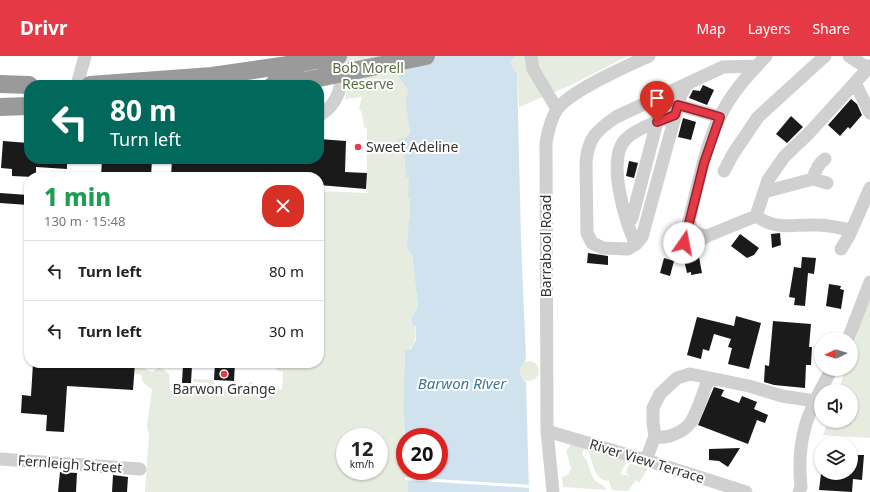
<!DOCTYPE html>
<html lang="en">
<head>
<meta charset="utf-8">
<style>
	:root { --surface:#fff; --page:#f6f6f6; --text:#222; --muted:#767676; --line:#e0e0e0; --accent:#e63946 }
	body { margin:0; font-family:"Noto Sans",sans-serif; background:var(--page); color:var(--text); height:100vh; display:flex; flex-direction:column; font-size:15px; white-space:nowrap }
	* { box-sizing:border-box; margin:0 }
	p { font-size:13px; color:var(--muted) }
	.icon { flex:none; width:22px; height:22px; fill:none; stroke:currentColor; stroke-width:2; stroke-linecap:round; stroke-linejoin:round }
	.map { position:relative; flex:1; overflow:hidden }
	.sheet { position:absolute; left:24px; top:116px; width:300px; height:196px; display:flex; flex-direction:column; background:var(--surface); border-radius:16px; box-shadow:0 1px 3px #0004 }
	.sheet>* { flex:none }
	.top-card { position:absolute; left:24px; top:24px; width:300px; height:84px; border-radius:16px; box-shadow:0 1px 3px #0004; background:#00695c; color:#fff; overflow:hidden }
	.needle { width:26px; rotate:265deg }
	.tools { position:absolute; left:814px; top:276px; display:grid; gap:8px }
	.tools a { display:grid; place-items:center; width:44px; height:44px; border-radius:50%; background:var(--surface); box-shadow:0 1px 3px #0004; font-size:20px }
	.speed { position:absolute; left:336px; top:372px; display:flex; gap:8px; font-size:20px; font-weight:700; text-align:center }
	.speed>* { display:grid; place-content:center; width:52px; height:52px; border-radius:50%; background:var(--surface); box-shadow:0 1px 3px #0004; line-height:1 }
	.speed small { font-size:10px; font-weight:400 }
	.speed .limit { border:6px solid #d22; background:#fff; color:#111 }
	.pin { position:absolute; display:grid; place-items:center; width:34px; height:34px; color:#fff; margin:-41px -17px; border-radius:50% 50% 50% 0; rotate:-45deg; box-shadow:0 0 4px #0007 }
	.pin .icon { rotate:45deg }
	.me { position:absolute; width:44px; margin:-22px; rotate:12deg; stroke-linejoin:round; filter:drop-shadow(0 0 3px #0008) }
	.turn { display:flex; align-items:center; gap:14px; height:84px; padding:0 20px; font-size:18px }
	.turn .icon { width:52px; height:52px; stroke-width:2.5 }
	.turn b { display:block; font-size:28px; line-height:34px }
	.round { display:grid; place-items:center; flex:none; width:42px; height:42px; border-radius:16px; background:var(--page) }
	.summary { display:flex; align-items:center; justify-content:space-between; height:68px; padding:0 20px }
	h1 { font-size:24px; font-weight:800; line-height:30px; color:#1e9e55 }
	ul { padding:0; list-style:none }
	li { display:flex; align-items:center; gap:12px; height:60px; padding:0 20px; border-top:1px solid var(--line) }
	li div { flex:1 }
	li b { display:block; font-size:15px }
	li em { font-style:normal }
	header { display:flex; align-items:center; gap:24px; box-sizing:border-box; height:56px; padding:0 20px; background:var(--accent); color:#fff }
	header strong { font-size:19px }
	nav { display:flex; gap:22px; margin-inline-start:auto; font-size:14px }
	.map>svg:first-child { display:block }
	.green { fill:#e6ecdf; fill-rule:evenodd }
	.water { fill:#cfe2ee }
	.pier { fill:#fff }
	.building { fill:#1a1a1a }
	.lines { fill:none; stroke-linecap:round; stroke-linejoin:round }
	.minor { stroke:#d0d0d0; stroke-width:13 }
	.highway { stroke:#9a9a9a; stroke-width:18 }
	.highway-bridge { stroke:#9a9a9a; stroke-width:18 }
	.route-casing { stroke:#96252e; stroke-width:10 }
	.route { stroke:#e63946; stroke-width:7 }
	.poi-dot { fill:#e63946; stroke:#fff; stroke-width:1.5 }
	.labels { text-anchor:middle; stroke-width:4; stroke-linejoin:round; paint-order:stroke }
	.park-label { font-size:14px; fill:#56703f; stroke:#fff }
	.poi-label { font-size:14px; fill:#333; stroke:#fff; text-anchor:start }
	.street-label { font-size:14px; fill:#333; stroke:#fff }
	.water-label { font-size:15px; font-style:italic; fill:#3f7597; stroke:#fff }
</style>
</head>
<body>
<header>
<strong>Drivr</strong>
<nav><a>Map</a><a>Layers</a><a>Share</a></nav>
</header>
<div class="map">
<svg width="870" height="436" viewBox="0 0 870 436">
	<rect width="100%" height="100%" fill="#fff"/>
	<path class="green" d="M342 0H397L399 22 408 33 407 47 410 77 407 82 399 88 408 90 411 107 412 198 418 251 412 260C417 273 419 289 405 296L403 355 405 415H407L408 436H145L149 380 147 369 152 334 143 326 141 319 134 317 135 307H145V313L152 316 158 312 163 313 169 318 170 335 192 336V334L211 335V327L193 326V323L214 324V332L217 333V335L227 333 229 329 246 331 250 325 260 333H282L283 316 277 314 272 307H319V135L367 137V72L364 71 362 57 359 52 362 41 345 43 349 26ZM345 381H379V415H345Z
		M516 0H628L571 29 519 51 517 16H514L510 6Z
		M870 234V382L823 379 828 365H851V335H838L846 313H851V298Z
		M519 315a10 10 0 1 1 20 0a10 10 0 1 1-20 0Z
		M571 389 581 390 584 393 582 399C590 406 589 415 594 423 597 428 604 428 607 434L563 431 562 421 568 419 571 412 566 395Z
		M590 394 625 404 626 407 620 418 629 420 626 416 629 409 631 408 648 412 639 427 636 424 628 435 612 434 609 425C595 425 592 406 589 396Z"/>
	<path class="water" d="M397 0H516L510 6 514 15 517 16 521 184 526 304C518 313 517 318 526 326L529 436H408L407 415H439V381H405V385L403 355 405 295 411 293 416 284V271L412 266V260L418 251 412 198 407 192 409 163H410V142H408L409 122 406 121 404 89 398 88V83H404L410 77 406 47 408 33 399 22Z"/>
	<path class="pier" d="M405 421 531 429V432L405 424Z"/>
	<path class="building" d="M703 29 714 34 707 49 689 42 693 34 700 35Z
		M851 43 857 48 862 59 850 73 848 71 840 80 828 69Z
		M791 60 803 71 787 87 776 78Z
		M683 62 696 66 691 84 678 81Z
		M319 83 346 85 345 116 367 117 366 133 319 129V121H171L172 103H319Z
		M3 85 29 87V103H67V113L36 111V120L33 121 12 120V113L1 112Z
		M102 103H152L151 121H101Z
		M629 105 638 107 634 122 626 120Z
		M0 137 28 139V149L0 147Z
		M780 177 781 189 772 192 771 178Z
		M740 178 759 192 754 199 747 202 731 190Z
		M588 197 608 200V209L587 207Z
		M699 201 702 217 691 219V216L687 217 684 204Z
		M802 201 816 202 814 218 808 217 805 250 794 249 795 242 789 241 794 211 801 212Z
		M664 202 674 205 670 220 660 217Z
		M829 228 841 230 840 233 844 234 841 253 826 250Z
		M736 260 761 267 749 313 728 308 732 292 728 291 731 283 714 278 709 295 703 293 701 303 687 299 697 261 734 270Z
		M773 265 811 268 809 291H812L811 309H806L805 332 774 329 764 326 765 309 769 310Z
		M33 307H135L133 334 67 330 64 376 46 375 47 359 21 357 22 339 31 340Z
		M215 307H235L234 325 214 324Z
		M183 309H192L191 327H182Z
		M714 331 724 334 721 340 739 347 742 340 757 346 754 353 768 359 765 367 757 364 748 388 698 369Z
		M740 392 728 411 719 405 709 404V393Z
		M852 399H864L862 424 853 423 852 436 819 434 821 418 843 419V417H851Z
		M60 416 77 417 76 436H58Z
		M113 419 128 421 127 436H112Z"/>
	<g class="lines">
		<path class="minor" d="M531 0 533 13 557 53
			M766 0C751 16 735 33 724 53 705 86 699 128 689 164L691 173 698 178 707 180 756 160C778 175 792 168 817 169 828 169 840 172 852 174
			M849 0 864 10H870
			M688 27 681 39 642 181 636 188 628 193 603 192 592 187 587 177 586 106C588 82 597 74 616 61L723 11 757 10
			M855 27 870 57
			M77 29 85 0
			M678 49 720 61
			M319 60C337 49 345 29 339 9
			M724 115 733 98 758 61 825 0
			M813 123C815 115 818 108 825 103
			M764 136 813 123 827 127
			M756 160 768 124 784 101 810 76 870 10
			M689 164 684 187 687 190 694 188 707 180
			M628 168 632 162 657 66
			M636 188C625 167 606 102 626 83 638 71 659 66 675 59
			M841 193 849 180 870 132
			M848 283 870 226
			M547 375 652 406 746 436
			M655 380C666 384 684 376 691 366 699 353 703 336 709 322
			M0 403 140 413
			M646 404 655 380 653 367V352L660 338 677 322 690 318 749 330 782 340 815 345
			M553 436 547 375 546 87C548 75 550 65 556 55 567 36 627 10 649 0
			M799 436 801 431C796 381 808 355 832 313"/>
		<path class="highway" d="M0 28 29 29
			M90 29 212 20 301 7
			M273 29 304 25
			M0 51 29 50"/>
		<path class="highway-bridge" d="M301 7 338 0
			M304 25 426 0"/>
	</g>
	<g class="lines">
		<defs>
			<path id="route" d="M657 66 675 59 678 49 720 61 704 107 684 187"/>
		</defs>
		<use href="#route" class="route-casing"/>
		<use href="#route" class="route"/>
	</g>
	<g class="poi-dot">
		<circle cx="358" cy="91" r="4"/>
		<circle cx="224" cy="318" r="4"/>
	</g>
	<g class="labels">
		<g class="park-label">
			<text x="368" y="17">Bob Morell<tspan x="368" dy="16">Reserve</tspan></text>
		</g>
		<g class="poi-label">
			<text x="366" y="96">Sweet Adeline</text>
			<text x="224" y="338" text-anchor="middle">Barwon Grange</text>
		</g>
		<g class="street-label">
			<text transform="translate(546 190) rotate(-90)" y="5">Barrabool Road</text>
			<text transform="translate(647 405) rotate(17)" y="5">River View Terrace</text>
			<text transform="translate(70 408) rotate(4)" y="5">Fernleigh Street</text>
		</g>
		<g class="water-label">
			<text x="462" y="333">Barwon River</text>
		</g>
	</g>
</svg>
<div class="tools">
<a><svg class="needle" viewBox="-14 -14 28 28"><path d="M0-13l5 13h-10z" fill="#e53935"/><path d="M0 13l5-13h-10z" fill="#767676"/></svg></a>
<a><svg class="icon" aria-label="sound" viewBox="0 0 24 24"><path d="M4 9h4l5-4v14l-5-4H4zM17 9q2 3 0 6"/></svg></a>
<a><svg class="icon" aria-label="layers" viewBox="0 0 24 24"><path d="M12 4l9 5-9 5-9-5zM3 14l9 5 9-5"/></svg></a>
</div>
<div class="speed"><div>12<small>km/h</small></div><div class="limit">20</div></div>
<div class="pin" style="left:657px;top:66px;background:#d93025"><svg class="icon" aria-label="arrive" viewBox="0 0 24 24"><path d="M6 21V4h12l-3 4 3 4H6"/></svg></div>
<svg class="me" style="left:684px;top:187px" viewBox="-20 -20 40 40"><circle r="19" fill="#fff"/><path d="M0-13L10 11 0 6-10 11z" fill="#e63946"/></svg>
<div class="top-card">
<div class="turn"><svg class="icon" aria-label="left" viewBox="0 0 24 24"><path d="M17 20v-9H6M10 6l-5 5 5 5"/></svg><div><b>80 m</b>Turn left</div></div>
</div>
<section class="sheet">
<div class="summary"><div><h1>1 min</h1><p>130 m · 15:48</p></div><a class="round" style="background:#d93025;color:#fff"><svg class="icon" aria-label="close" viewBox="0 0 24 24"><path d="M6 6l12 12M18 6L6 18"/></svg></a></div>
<ul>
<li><svg class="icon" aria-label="left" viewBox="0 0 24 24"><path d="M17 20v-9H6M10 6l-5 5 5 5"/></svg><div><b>Turn left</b></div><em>80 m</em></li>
<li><svg class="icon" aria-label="left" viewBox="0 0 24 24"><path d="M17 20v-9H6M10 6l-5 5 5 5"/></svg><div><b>Turn left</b></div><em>30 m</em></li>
</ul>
</section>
</div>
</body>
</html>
